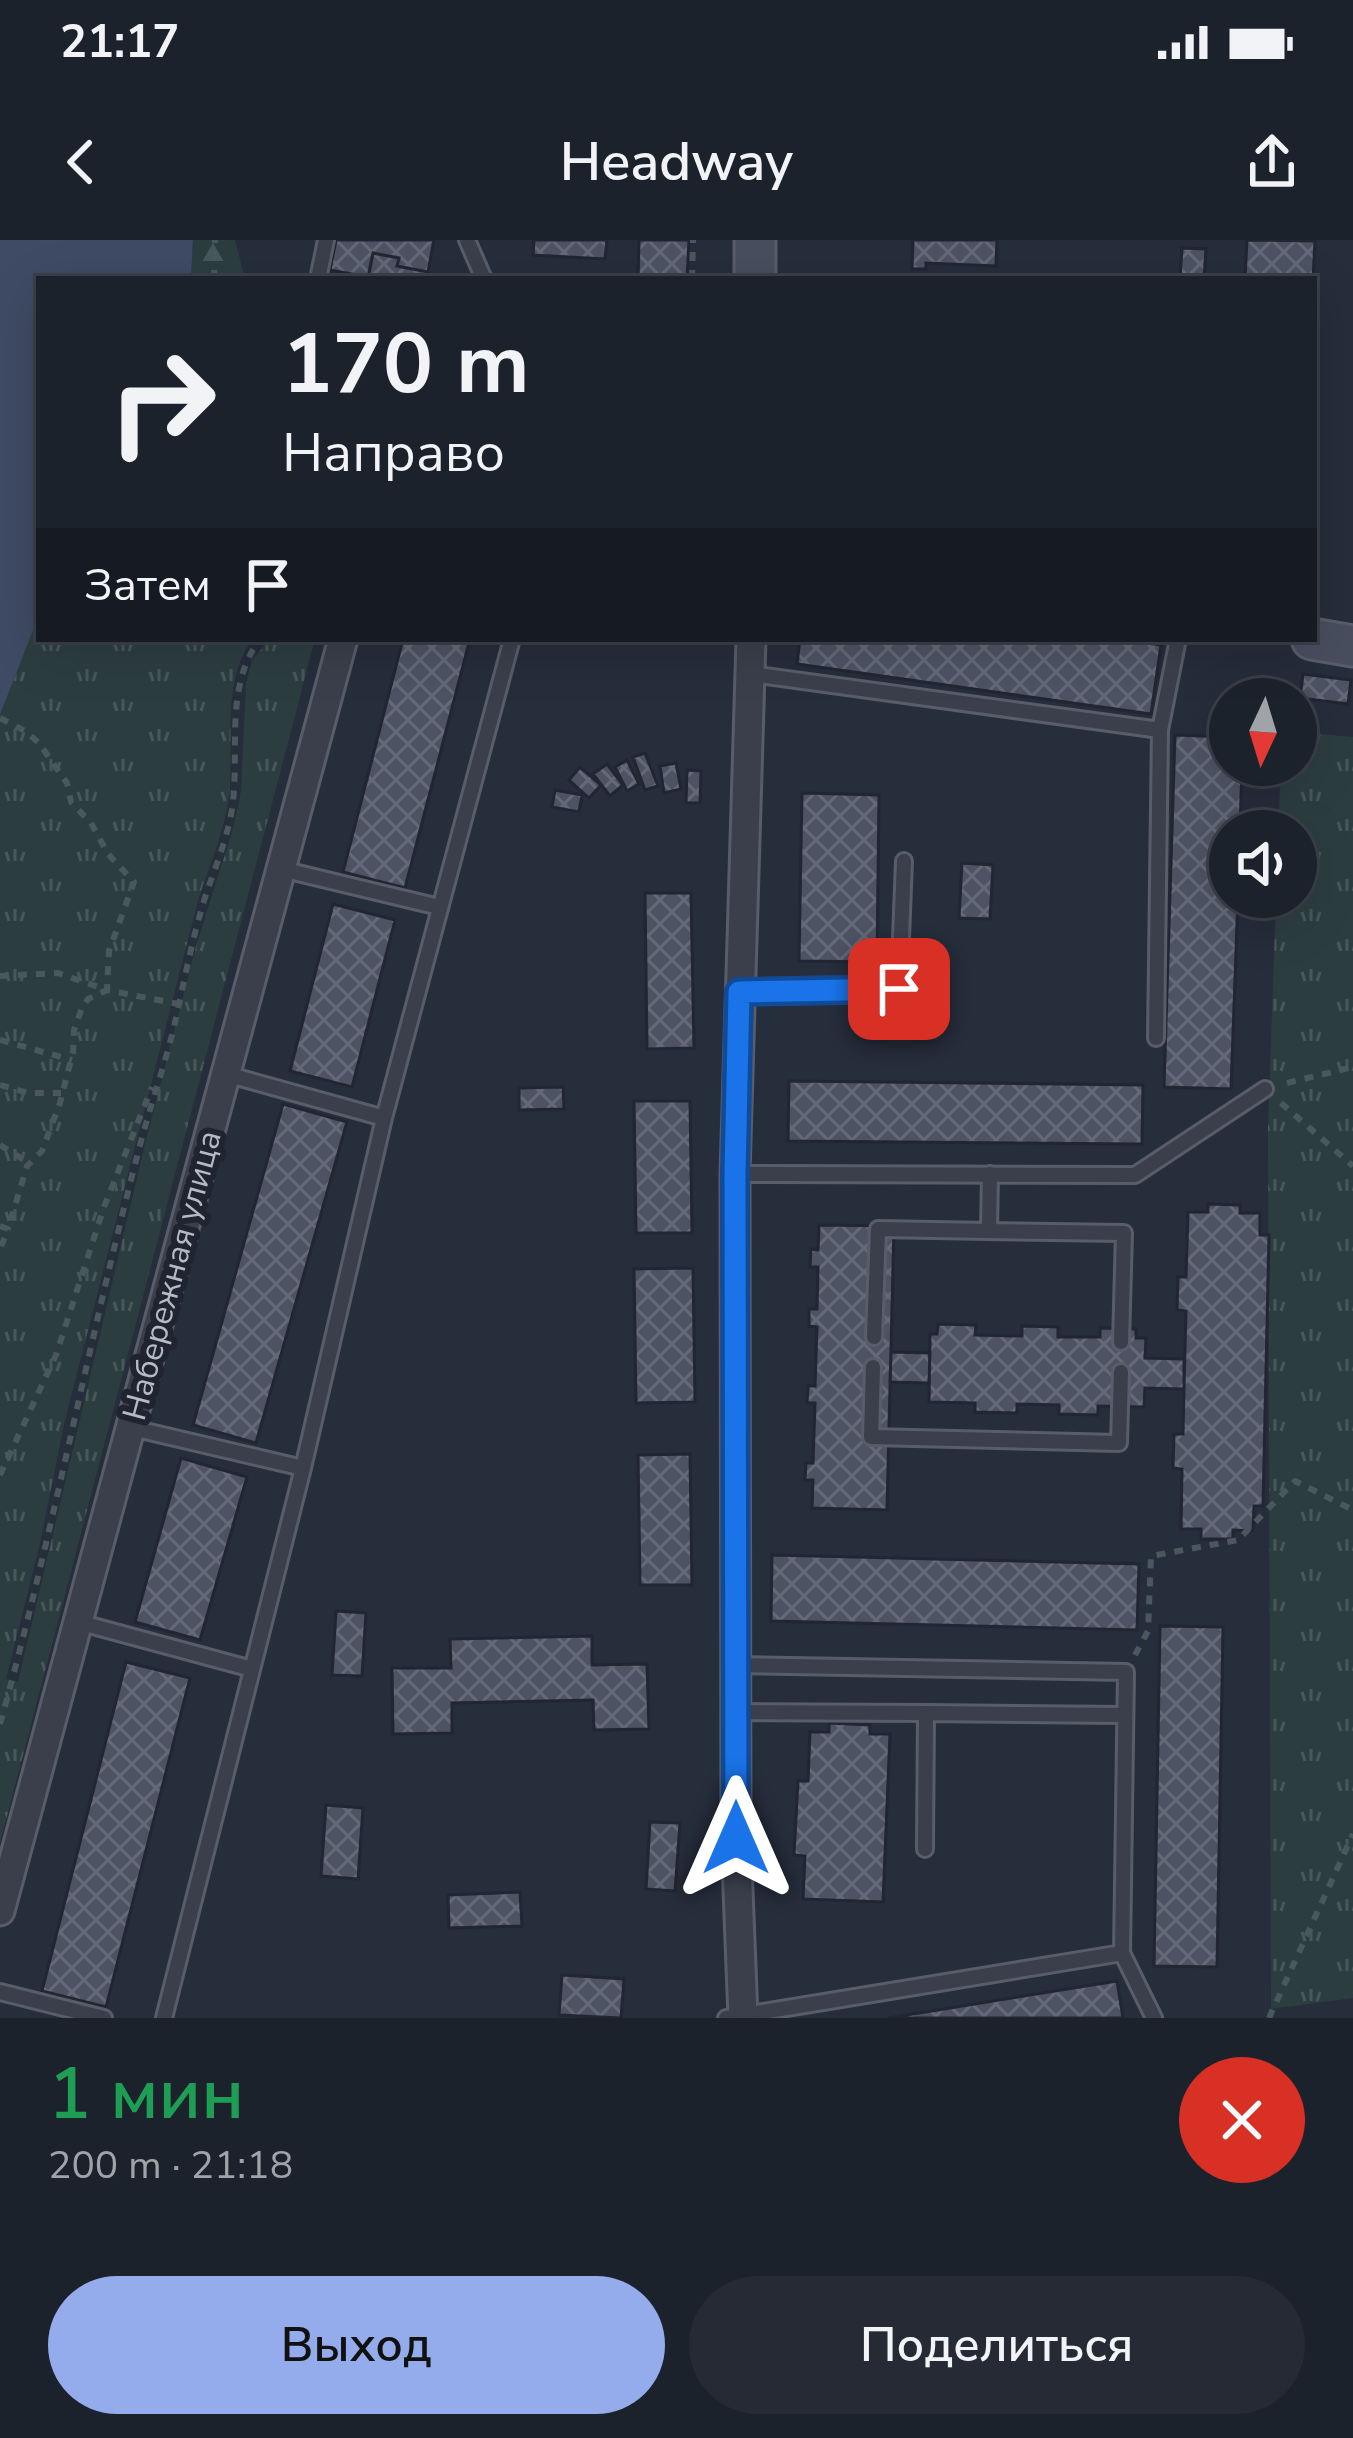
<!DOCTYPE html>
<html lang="ru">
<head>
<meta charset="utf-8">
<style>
	:root { --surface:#1c222c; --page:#252a34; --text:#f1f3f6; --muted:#a0a4a9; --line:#3a3f48; --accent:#94acec }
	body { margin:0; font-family:"Nunito Sans",sans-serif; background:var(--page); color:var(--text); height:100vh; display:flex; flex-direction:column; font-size:45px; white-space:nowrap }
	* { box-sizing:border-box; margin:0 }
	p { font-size:39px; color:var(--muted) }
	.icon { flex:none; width:66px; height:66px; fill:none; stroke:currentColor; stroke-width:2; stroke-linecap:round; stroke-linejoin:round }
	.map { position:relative; height:1778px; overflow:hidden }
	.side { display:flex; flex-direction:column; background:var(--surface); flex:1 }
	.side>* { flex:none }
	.hud { position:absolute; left:36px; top:36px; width:1281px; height:366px; border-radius:0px; box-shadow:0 12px 48px #0002,0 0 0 3px var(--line); background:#1c222c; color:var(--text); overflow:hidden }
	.needle { width:78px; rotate:184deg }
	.fabs { position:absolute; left:1209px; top:438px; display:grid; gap:24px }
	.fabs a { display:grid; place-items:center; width:108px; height:108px; border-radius:50%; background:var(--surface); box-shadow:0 12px 48px #0002,0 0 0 3px var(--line); font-size:60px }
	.pin { position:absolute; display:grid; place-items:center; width:102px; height:102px; color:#fff; margin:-51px; border-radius:24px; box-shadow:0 6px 18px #0006 }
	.me { position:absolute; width:132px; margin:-66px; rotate:0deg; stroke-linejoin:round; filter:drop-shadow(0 0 9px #0008) }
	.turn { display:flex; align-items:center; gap:42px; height:252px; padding:0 48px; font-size:54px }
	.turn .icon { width:156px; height:156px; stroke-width:2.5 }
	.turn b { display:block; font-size:84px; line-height:102px }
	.then { display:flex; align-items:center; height:114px; padding:0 48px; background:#0003; gap:24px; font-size:45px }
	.round { display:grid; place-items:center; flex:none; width:126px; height:126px; border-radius:63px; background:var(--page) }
	.headline { display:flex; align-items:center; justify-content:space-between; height:204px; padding:0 48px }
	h1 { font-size:72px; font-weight:600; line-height:90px; color:#1e9e55 }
	.cta { display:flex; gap:24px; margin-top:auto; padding:24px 48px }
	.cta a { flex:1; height:138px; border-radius:72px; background:var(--accent); color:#111; font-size:48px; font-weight:600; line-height:138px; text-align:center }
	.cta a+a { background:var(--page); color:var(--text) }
	.status { display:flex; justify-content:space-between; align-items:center; height:84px; padding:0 60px; background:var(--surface); direction:ltr }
	.status svg { height:33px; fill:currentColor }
	header { display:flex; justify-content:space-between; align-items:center; height:156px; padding:0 48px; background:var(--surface); font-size:54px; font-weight:600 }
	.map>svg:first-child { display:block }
	.grass { fill:url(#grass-tufts) }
	.forest { fill:url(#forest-firs) }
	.water { fill:#3f4a64 }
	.building { fill:url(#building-cross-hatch); stroke:#212632; stroke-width:3 }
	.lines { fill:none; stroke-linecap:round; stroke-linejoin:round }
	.lane-casing { stroke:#585d69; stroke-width:20 }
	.street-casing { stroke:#585d69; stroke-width:33 }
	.secondary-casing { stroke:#585d69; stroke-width:45 }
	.path { stroke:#4a585d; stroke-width:6; stroke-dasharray:9 9; stroke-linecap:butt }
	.lane { stroke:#3a3f4b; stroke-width:14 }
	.street { stroke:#3a3f4b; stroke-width:27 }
	.secondary { stroke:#484e5e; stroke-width:39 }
	.route-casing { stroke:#114b97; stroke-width:30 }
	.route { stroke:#1a73e8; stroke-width:21 }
	.labels { text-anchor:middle; stroke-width:12; stroke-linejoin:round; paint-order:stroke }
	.street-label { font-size:33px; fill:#b6bac6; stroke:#1f2430 }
</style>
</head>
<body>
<div class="status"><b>21:17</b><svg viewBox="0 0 49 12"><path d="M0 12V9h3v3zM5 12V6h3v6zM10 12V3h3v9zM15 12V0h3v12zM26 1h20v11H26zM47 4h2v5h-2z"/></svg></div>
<header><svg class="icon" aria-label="back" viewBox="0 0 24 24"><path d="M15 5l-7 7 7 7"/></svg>Headway<svg class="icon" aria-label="share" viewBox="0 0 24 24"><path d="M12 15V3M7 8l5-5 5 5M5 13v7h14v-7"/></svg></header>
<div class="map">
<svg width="1353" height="1778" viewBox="0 0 1353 1778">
	<defs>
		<pattern id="grass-tufts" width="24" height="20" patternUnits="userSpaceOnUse" patternTransform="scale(3)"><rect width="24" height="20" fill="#2c3d40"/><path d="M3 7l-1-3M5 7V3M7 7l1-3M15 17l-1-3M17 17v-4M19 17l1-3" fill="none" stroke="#48575a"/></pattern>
		<pattern id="forest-firs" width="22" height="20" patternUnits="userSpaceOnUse" patternTransform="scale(3)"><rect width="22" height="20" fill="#2c3d40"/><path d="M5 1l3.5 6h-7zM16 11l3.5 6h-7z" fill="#48575a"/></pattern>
		<pattern id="building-cross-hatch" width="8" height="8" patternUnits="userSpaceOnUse" patternTransform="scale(3)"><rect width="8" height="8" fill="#4d5363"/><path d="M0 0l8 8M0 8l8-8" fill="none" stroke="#646a78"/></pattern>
	</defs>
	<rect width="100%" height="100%" fill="#262d3b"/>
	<path class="grass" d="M39 375V399H252C220 446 235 504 229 557 224 592 210 624 199 657L65 1180 40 1303 6 1439 18 1442 145 904 197 703 233 589 241 553 246 443 252 420 270 399H315L0 1603V475Z
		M1296 492 1353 497V1758L1271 1769 1268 888 1276 657H1296V591H1278L1281 525H1296Z"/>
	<path class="forest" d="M193 0H235L245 39H191Z"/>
	<path class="water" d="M0 0H193L191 39H39V375L0 475Z"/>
	<path class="building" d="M336 0H434L428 32 397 26 399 18 373 13 368 37 330 30Z
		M534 0H607L605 19 533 15Z
		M639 0H689L687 39H638Z
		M913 0H997L996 26 926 23V29H912Z
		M1247 0 1315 1 1313 39H1245Z
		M1182 8 1206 9 1204 39H1180Z
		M373 13 399 18 397 26 428 32 426 39H368Z
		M403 399H470L405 648 343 632Z
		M800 399H1119L1161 405 1151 474 797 424Z
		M1303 434 1351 440 1348 464 1300 458Z
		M1175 495 1230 497V525H1242L1240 591H1230V657H1238L1231 849 1164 847Z
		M645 513 658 546 645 550 633 517Z
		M627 520 639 544 627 551 615 527Z
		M676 523 681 549 664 553 660 526Z
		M607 524 623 545 610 556 593 534Z
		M580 527 601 545 589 558 569 540Z
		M687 530 701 531 700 563H686Z
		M555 550 582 555 579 572 552 567Z
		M802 553 879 555 877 722 799 721Z
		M962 623 993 625 990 679 959 678Z
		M645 653H691L694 808 647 809Z
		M333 664 395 680 352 847 290 831Z
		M789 841 1143 845 1142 904 788 901Z
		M563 847 564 869 519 870V848Z
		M634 861H690L692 993H636Z
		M283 864 347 882 256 1203 193 1185Z
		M1208 964 1240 965V973H1260V995H1269L1263 1266H1254L1253 1291 1233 1290V1299H1201V1289H1181L1182 1229 1173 1228 1174 1194H1183L1184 1149 1186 1071 1177 1070 1178 1037H1186L1188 972H1208Z
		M819 985 894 986 887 1270 812 1268 813 1240H805L806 1223H813L815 1163H807L808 1146H815L817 1087 809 1086V1069H817L818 1027H810L811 1009 818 1010Z
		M693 1028 695 1162 636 1163 634 1029Z
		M938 1084 976 1085 975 1095 1022 1096V1086L1058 1087V1097H1100V1088L1136 1089V1098H1146L1145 1118 1184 1119V1149L1145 1148 1144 1167 1098 1166V1175L1059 1174V1165L1017 1164V1173L975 1172V1163L929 1162 930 1094H937Z
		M891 1112 930 1113 929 1143 890 1142Z
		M690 1214 692 1345H640L638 1215Z
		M181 1218 247 1237 200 1400 135 1382Z
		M772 1315 1139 1324 1137 1390 771 1381Z
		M336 1371 366 1373 362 1436 332 1435Z
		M1160 1386 1223 1387 1217 1727 1154 1726Z
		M592 1396V1425L647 1424 649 1489 594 1490 593 1460 452 1463V1493L393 1494 392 1428H451L450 1399Z
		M126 1422 190 1438 106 1767 42 1751Z
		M829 1483 870 1485V1494H890L883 1662 803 1659 805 1616 794 1615 798 1541H808L810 1492H829Z
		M326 1565 363 1568 358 1639 321 1636Z
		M650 1582 680 1583 675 1651 646 1649Z
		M520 1652 522 1686 449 1688 448 1655Z
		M562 1735 624 1739 621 1778 559 1775Z
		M1117 1741 1123 1778H888Z"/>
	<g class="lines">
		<defs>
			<path id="lane" d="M467 0 484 39
				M318 39 326 0
				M751 434 1160 490 1178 399
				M281 629 439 667
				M739 752 899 749 904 621
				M1156 798 1160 490
				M226 834 384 878
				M735 934 1135 935 1265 849
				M990 934 989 991 1124 993 1121 1102
				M874 1097 878 989 989 991
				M873 1127 871 1197 1119 1203 1121 1132
				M128 1187 303 1228
				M78 1382 252 1429
				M735 1425 1126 1432 1122 1713 1154 1778
				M736 1472 926 1473 925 1609
				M926 1473 1125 1475
				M0 1752 104 1778
				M164 1778 303 1228 384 878 512 399
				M726 1778 1122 1713"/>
			<path id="street" d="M0 1671 343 399
				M743 1778 736 1598 735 934 751 399"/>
			<path id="secondary" d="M755 39V0
				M1312 399 1353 406"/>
		</defs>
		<use href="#lane" class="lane-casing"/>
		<use href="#street" class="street-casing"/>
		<use href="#secondary" class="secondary-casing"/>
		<path class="path" d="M214 39 215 0
			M692 39 693 0
			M0 478 25 491 39 503 67 543 71 562 91 583 108 614 134 642 109 711 107 750 178 764
			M0 736 58 733 107 750 88 759 82 768 74 790 73 812 60 863 42 911 27 926 8 989
			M0 800 72 820
			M1287 843 1353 827
			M0 845 28 853H61
			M1281 863 1353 926
			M0 905 29 923
			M0 986 8 989 0 1009
			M0 1235 56 1115 104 967 152 847
			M1135 1415 1148 1391 1151 1316 1238 1300 1295 1241 1353 1270
			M0 1484C53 1294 89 1099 139 909 149 870 162 833 172 795 182 754 189 712 201 671 209 642 222 614 229 584 244 524 220 452 260 399
			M1269 1778 1353 1594"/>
		<use href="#lane" class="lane"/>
		<use href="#street" class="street"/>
		<use href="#secondary" class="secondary"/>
	</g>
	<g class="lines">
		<defs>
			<path id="route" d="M736 1598 735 934 739 752 899 749"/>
		</defs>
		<use href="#route" class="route-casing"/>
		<use href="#route" class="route"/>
	</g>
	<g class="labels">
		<g class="street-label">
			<text transform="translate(171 1035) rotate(-75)" y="12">Набережная улица</text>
		</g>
	</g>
</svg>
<div class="fabs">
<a><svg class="needle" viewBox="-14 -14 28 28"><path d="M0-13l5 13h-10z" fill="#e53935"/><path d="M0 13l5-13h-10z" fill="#a0a4a9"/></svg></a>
<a><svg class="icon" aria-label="sound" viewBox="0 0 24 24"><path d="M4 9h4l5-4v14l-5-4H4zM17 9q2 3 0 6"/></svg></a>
</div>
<div class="pin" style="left:899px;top:749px;background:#d93025"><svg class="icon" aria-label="arrive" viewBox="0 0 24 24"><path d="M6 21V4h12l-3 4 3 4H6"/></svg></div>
<svg class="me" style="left:736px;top:1598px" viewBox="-20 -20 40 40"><path d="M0-17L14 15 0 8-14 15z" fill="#1a73e8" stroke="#fff" stroke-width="4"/></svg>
<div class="hud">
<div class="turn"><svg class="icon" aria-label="right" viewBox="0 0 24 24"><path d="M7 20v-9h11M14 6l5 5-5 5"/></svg><div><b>170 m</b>Направо</div></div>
<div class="then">Затем<svg class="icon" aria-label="arrive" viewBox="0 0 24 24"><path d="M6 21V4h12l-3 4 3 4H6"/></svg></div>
</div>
</div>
<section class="side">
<div class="headline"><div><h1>1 мин</h1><p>200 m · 21:18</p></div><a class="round" style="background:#d93025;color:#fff"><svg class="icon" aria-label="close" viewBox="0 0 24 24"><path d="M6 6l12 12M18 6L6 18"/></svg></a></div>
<div class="cta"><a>Выход</a><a>Поделиться</a></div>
</section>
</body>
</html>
